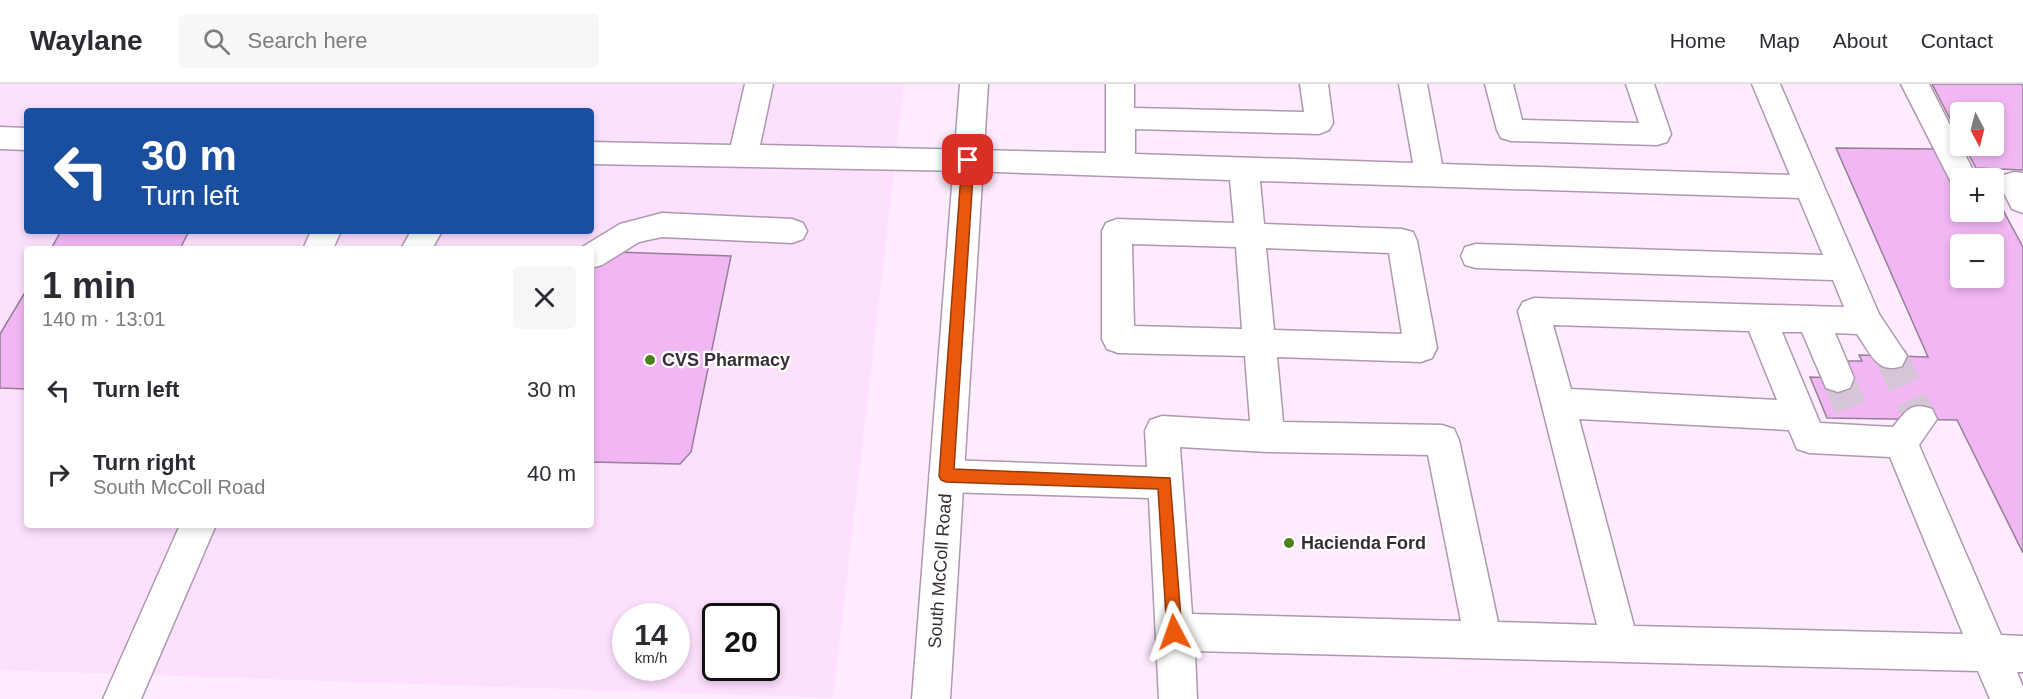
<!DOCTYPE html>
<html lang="en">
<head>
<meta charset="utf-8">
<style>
	:root { --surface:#fff; --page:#f7f7f7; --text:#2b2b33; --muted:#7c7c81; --line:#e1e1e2 }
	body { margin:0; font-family:Helvetica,sans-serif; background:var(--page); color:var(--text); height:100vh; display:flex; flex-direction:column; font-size:22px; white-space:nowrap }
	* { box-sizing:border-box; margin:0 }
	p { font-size:20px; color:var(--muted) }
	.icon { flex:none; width:33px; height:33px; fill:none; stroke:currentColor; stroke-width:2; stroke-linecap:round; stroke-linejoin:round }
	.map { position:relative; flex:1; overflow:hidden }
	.sheet { position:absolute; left:24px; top:162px; width:570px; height:282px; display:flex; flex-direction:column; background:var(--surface); border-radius:6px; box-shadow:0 3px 9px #0003 }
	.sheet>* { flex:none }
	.hud { position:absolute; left:24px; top:24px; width:570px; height:126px; border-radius:6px; box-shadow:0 3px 9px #0003; background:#1a4fa0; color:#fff; overflow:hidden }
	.needle { width:39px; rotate:173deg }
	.buttons { position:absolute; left:1950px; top:18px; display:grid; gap:12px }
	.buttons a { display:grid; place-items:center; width:54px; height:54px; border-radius:6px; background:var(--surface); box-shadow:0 3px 9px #0003; font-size:30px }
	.speed { position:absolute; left:612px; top:519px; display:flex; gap:12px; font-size:30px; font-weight:700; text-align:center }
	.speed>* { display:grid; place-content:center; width:78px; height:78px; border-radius:50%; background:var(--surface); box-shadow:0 3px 9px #0003; line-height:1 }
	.speed small { font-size:15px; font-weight:400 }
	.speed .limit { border:3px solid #111; border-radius:9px; background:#fff; color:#111 }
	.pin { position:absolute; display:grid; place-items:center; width:51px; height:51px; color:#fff; margin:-26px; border-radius:12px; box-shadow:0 3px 9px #0006 }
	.me { position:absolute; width:66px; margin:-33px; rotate:356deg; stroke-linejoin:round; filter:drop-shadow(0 0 4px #0008) }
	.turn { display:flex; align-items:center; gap:21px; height:126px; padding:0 18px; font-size:27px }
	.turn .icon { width:78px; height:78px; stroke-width:2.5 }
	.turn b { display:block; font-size:42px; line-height:51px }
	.round { display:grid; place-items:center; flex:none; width:63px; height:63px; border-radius:6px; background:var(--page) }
	.overview { display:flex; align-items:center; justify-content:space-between; height:102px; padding:0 18px }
	h1 { font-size:36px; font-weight:800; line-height:45px }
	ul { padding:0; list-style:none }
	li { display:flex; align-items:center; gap:18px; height:84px; padding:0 18px }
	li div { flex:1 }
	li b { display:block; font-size:22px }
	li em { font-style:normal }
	header { display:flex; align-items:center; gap:36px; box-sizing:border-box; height:84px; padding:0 30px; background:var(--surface); border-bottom:2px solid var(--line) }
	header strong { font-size:28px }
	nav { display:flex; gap:33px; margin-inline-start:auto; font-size:21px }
	.search { width:420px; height:54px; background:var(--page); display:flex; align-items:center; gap:15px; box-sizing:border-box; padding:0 21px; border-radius:6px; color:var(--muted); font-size:22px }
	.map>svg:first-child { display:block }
	.built { fill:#fddffe; fill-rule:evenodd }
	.building { fill:#f1b7f4; stroke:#947f95; stroke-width:1.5; fill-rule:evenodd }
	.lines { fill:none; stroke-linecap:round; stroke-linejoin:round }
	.minor-tunnel { stroke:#d6c5d6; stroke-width:32; stroke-dasharray:32 16; stroke-linecap:butt }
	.minor-casing { stroke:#ae98af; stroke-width:3 }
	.major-casing { stroke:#ae98af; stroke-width:3 }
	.minor { fill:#fff; fill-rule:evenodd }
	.major { fill:#fff; fill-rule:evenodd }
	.route { fill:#ea580c; stroke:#983908; stroke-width:1.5 }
	.poi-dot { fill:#4c821a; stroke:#fff; stroke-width:2 }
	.labels { text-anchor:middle; stroke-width:4.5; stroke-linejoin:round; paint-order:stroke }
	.poi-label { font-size:18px; font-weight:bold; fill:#362d36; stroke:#fff; text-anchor:start }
	.street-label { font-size:18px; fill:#362d36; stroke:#fff }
</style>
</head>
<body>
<header>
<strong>Waylane</strong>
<div class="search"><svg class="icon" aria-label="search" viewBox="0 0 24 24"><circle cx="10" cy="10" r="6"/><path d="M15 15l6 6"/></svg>Search here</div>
<nav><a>Home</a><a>Map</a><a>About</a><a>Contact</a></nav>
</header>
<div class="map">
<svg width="2023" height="615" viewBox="0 0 2023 615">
	<rect width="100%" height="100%" fill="#feebfe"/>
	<path class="built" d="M0 0H904L833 614 0 586ZM27 27H591V147H27ZM27 165H591V441H27ZM626 532H676V584H626ZM716 532H766V584H716Z"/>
	<path class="building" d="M1932 0H2023V86L1976 84 1964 62H1994V28H1960V54Z
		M1836 64 1934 65 1960 116V128H1994V117H1998L2023 163V469L1957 336 1827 334 1810 293 1838 294V277H1862L1859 271 1928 273ZM1960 160H1994V194H1960Z
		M61 147H189L180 165H51Z
		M615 168 731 172 691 368 680 380 591 378V185Z
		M27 205V305L0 304V250Z"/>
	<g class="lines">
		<path class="minor-tunnel" d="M1891 272 1920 335
			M1838 294 1855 335"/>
		<defs>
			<path id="minor" d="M745 0H773L760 61 1106 69V0H1134V24L1304 28 1300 0H1328L1333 39 1329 46 1319 50 1135 45V70L1413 79 1399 0H1427L1442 80 1790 91 1752 0H1780L1879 230 1907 272 1902 282C1877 291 1870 268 1857 250L1835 249 1854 294 1850 304 1838 308 1826 304 1802 248H1782L1820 339 1893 343C1906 327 1910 317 1932 325L1937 335 1919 361 2001 551 2023 552V588H2017L2023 603V615H1990L1978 587 1195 567 1197 615H1159L1149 414 946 408 934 403 929 392 934 381 946 376 1147 383 1145 347 1150 336 1162 332 1250 337 1245 272 1118 269 1107 265 1102 255V147L1106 139 1117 135 1234 139 1230 96 968 87 591 80V58L731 61ZM1260 97 1799 114 1823 171 1476 160 1465 163 1461 172 1465 181 1476 184 1833 196 1844 223 1534 214 1523 218 1518 227 1597 541 1498 538 1459 356 1454 345 1442 341 1283 338 1277 273 1421 278 1432 274 1437 264 1417 157 1413 148 1402 145 1264 140ZM1132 160 1236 163 1242 245 1134 242ZM1266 164 1389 169 1402 250 1274 246ZM1553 241 1749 247 1777 316 1571 305ZM1579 335 1789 346 1797 365 1809 369 1890 373 1963 550 1634 542ZM1180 363 1268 368 1428 371 1461 537 1192 530Z
				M1485 0H1513L1522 36 1639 39 1626 0H1654L1671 50 1667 58 1657 61 1511 57 1501 54 1497 46Z
				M1901 0H1929L1977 94H1960V104L1953 102Z
				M0 43 27 44V66L0 65Z
				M2014 88 2023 89V129L2012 125 1999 99 2004 91Z
				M662 129 792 135 803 139 807 147 803 155 792 159 662 153 639 158 602 181 591 184V165H579L620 140Z
				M311 147H341L333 165H303Z
				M411 147H442L432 165H401Z
				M180 441H216L141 615H103Z"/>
			<path id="major" d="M960 0H988L950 615H912Z"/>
		</defs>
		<use href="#minor" class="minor-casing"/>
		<use href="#major" class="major-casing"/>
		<use href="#minor" class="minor"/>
		<use href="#major" class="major"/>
	</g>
	<path class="route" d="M968 71 974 76 954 385 1170 394 1182 548 1180 553 1174 555 1169 553 1167 548 1158 405 946 398 941 396 939 392 962 76Z"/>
	<g class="poi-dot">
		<circle cx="650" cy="276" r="6"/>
		<circle cx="1289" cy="459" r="6"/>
	</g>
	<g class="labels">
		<g class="poi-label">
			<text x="662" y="282">CVS Pharmacy</text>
			<text x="1301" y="465">Hacienda Ford</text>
		</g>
		<g class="street-label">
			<text transform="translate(940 487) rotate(-86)" y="6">South McColl Road</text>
		</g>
	</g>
</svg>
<div class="buttons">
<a><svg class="needle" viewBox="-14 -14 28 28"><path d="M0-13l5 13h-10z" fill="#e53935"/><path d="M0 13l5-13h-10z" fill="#7c7c81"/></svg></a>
<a>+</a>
<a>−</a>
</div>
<div class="speed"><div>14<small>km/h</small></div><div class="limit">20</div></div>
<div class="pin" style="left:968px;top:76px;background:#d93025"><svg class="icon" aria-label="arrive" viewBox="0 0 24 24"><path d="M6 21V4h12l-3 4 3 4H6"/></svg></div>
<svg class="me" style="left:1174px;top:548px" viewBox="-20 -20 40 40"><path d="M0-17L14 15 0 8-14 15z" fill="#ea580c" stroke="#fff" stroke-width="4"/></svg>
<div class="hud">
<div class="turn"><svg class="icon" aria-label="left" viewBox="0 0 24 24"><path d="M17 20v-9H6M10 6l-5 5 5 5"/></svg><div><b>30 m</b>Turn left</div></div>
</div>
<section class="sheet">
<div class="overview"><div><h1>1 min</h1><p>140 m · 13:01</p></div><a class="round"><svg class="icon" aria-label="close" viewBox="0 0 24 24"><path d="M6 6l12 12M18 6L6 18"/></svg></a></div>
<ul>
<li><svg class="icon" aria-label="left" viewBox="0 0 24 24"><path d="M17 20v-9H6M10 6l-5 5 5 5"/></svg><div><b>Turn left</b></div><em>30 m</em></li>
<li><svg class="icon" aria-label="right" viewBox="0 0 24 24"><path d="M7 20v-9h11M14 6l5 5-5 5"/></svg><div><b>Turn right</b><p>South McColl Road</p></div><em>40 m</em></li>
</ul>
</section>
</div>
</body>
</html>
